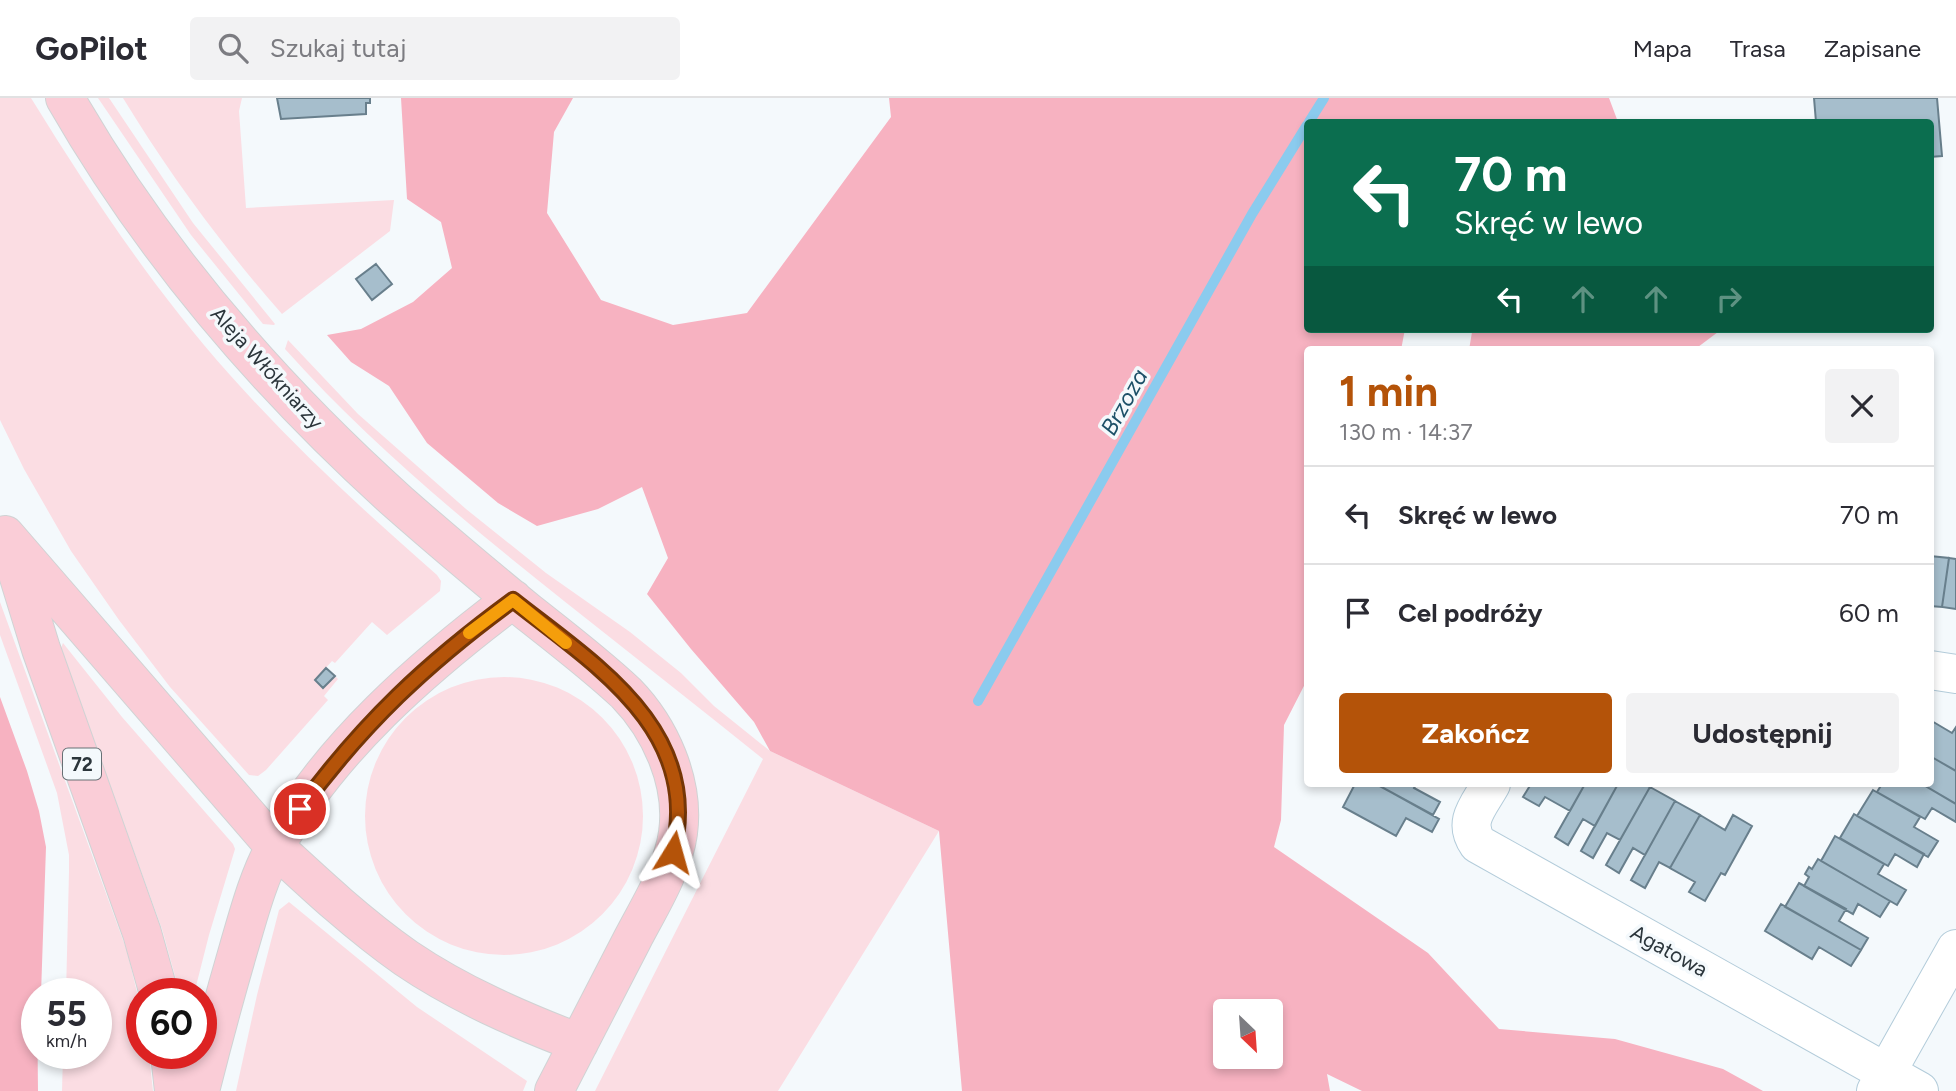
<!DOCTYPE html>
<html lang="pl">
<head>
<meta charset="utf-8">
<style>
	:root { --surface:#fff; --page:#f2f2f3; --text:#2b2b33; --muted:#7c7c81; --line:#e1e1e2; --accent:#b45309 }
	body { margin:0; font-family:Figtree,sans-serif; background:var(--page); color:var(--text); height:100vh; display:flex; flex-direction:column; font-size:26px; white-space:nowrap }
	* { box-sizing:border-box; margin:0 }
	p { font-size:23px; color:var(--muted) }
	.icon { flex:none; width:38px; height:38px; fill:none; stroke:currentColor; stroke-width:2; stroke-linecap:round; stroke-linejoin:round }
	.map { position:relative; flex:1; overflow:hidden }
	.side { position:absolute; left:1304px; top:248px; width:630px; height:441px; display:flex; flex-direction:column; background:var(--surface); border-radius:7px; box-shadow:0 4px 10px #0003 }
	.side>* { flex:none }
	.guide { position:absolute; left:1304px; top:21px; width:630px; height:214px; border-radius:7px; box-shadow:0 4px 10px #0003; background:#0b6e4f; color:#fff; overflow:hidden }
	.needle { width:46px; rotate:155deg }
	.controls { position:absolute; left:1213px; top:901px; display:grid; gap:14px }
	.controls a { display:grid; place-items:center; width:70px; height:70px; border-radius:7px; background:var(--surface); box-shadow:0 4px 10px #0003; font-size:35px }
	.speed { position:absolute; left:21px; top:880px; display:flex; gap:14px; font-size:35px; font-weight:700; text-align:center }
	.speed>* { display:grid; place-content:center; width:91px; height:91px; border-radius:50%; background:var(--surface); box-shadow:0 4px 10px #0003; line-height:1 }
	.speed small { font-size:18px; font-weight:400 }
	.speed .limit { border:10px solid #d22; background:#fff; color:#111 }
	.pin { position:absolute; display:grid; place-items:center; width:60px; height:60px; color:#fff; margin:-30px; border:4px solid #fff; border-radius:50%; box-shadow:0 2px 7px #0007 }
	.me { position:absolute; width:77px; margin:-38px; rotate:8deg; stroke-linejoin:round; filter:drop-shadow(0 0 5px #0008) }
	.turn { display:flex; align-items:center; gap:24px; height:147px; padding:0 35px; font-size:32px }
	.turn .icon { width:91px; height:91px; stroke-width:2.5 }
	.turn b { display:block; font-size:49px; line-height:60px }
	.lanes { display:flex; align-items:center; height:66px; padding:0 35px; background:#0003; justify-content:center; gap:35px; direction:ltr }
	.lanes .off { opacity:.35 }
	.round { display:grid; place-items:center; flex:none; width:74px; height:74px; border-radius:7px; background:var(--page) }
	.headline { display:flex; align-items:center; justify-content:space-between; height:119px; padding:0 35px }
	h1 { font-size:42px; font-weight:700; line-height:52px; color:var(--accent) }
	.primary-button { display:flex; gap:14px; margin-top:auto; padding:14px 35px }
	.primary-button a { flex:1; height:80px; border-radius:7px; background:var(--accent); color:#fff; font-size:28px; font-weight:700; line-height:80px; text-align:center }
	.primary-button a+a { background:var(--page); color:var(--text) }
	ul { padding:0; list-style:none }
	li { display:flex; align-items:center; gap:21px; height:98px; padding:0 35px; border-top:2px solid var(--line) }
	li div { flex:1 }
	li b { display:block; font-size:26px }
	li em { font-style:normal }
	header { display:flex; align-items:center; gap:42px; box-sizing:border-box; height:98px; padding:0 35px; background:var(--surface); border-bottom:2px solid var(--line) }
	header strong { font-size:33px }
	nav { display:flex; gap:38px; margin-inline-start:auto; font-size:24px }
	.search { width:490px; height:63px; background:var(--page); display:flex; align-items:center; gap:18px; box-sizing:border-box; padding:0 24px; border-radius:7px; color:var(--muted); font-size:26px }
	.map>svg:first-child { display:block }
	.green { fill:#fbdde3 }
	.forest { fill:#f7b2c1; fill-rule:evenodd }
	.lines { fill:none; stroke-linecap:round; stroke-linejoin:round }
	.stream { stroke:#8bcbee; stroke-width:10 }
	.building { fill:#a6becc; stroke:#687f8c; stroke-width:2 }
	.minor-casing { stroke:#b3ccda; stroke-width:40 }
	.major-casing { stroke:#d0d3d4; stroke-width:40 }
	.minor { stroke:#fff; stroke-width:38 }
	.major { stroke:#facdd7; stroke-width:38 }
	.route-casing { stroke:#753606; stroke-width:18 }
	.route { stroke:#b45309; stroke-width:12 }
	.slow { stroke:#f59e0b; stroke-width:12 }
	.labels { text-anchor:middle; stroke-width:7; stroke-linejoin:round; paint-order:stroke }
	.shield { fill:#f4f9fc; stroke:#677075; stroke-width:2 }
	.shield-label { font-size:19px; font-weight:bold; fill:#2b353b }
	.street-label { font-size:21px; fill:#2b353b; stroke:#f4f9fc }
	.water-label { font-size:23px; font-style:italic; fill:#1d5068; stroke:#f4f9fc }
</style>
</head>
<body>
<header>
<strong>GoPilot</strong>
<div class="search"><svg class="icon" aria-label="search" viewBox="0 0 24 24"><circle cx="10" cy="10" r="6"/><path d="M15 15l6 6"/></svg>Szukaj tutaj</div>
<nav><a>Mapa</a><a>Trasa</a><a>Zapisane</a></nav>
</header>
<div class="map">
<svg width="1956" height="993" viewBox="0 0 1956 993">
	<rect width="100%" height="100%" fill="#f4f9fc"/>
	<path class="green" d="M0 0H31C91 97 154 192 230 277 294 349 364 413 437 477L441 483 440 493 387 537 372 524 335 565 332 563 315 582 323 589 335 578 338 581 324 598 328 602 266 672 258 678 249 677 170 589 119 522 71 453 24 371 0 322Z
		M98 0H109L193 125 275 226 274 227 263 226 191 137Z
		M123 0H242L239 13 246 110 394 102 390 133 282 216C223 149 170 77 123 0Z
		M288 242 358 316 466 411 546 475 630 534 681 575 714 608 770 653 939 733 778 993H595L763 661C697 608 630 555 564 503 465 424 369 345 285 251Z
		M0 504 127 853 142 915V956H149L153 993H62L63 956H96V896H66L69 774V757L57 695 0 537Z
		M63 545 122 619 233 746 235 751 209 837 194 896H180L162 831 71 580 61 550Z
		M365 718a139 139 0 1 1 278 0a139 139 0 1 1-278 0Z
		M289 804 417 909 527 983 523 993H236L257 897 279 812Z"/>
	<path class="forest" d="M401 0H573L554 34 547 115 601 202 673 227 747 215 891 19 889 0H1609L1618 24H1307V231H1405L1401 252H1307V582L1284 627 1281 722 1274 749 1428 855 1499 931 1615 941 1723 971 1763 993H1362L1327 976 1330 993H962L939 733 770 653 754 624 691 551 647 496 668 460 642 389 598 411 537 428 498 405 427 345 389 288 351 264 327 237 361 231 413 204 452 170 441 124 407 101ZM1225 914H1270V959H1225Z
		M1491 231H1722L1694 252H1469L1472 234Z
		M0 599 27 673 39 713 46 749 41 896H37L38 993H0Z"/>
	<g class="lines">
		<path class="stream" d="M1309 24 1324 0
			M978 603 1252 116 1307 27"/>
	</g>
	<path class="building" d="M277 0H370V5H366V16L281 21Z
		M1814 0H1937L1942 58 1930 59V24H1816Z
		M376 166 392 186 372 202 356 181Z
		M1930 458 1949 460 1942 509 1930 508Z
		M1949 460 1956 461V511L1942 509Z
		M326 570 335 578 323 590 315 582Z
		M1930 622 1952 635 1956 629V673L1930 658Z
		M1930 658 1956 673V706L1922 686H1930Z
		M1355 686H1376L1439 721 1432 734 1406 720 1396 738 1343 709Z
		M1376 686H1416L1414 690 1440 704 1433 717Z
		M1531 686H1585L1570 713 1545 699 1539 708 1523 699Z
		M1585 686H1618L1595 728 1583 721 1568 747 1555 739Z
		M1618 686H1644L1650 689 1620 742 1607 735 1593 760 1581 753Z
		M1882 686H1922L1956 706V724L1932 710 1925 721 1877 694Z
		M1650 689 1675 703 1645 757 1633 750 1619 775 1606 767Z
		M1873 692 1920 719 1914 729 1938 743 1928 759 1857 718Z
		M1675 703 1700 717 1670 770 1659 764 1645 790 1631 782Z
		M1854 716 1924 756 1917 769 1895 756 1888 768 1840 740Z
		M1700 717 1725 732 1733 717 1752 728 1725 777 1721 775 1705 803 1689 794 1695 784 1670 770Z
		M1835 738 1884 766 1878 776 1906 792 1897 807 1821 763Z
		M1818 761 1890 803 1880 819 1858 806 1853 816 1804 788 1809 779 1805 776 1809 769 1812 771Z
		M1799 785 1846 811 1839 823 1868 840 1861 852 1785 809Z
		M1781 806 1861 852 1851 868 1819 849 1812 861 1765 833Z"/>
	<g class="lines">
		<defs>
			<path id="minor" d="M1930 572 1956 576
				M1491 686C1479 708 1462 723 1478 746L1919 993
				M1876 993 1956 851"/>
			<path id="major" d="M65 0C152 152 268 287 398 404 440 441 484 478 528 514 561 540 595 566 626 595 660 630 685 684 678 735 673 772 649 809 632 842 606 892 580 942 554 993
				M5 437 275 749C317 788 359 827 406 860 459 896 519 922 579 945
				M10 450 41 551 142 835 159 896
				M170 956 174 993
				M200 993C212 945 225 897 239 849 249 815 258 780 275 749 329 650 424 568 513 501"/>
		</defs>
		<use href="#minor" class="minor-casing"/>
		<use href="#major" class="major-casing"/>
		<use href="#minor" class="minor"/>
		<use href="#major" class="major"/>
	</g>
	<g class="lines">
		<defs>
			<path id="route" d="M300 711C363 625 427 565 513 502 594 566 703 632 673 754"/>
		</defs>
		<use href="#route" class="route-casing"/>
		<use href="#route" class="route"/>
		<path class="slow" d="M469 535 513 502 566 545"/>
	</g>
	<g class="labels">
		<rect class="shield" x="63" y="650.5" width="38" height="31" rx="5"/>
		<g class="shield-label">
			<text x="82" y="673">72</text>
		</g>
		<g class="street-label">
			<text transform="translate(267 270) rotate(48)" y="7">Aleja Włókniarzy</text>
			<text transform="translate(1669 853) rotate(29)" y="7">Agatowa</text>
		</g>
		<g class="water-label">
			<text transform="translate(1124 304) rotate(-61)" y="8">Brzoza</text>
		</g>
	</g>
</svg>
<div class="controls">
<a><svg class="needle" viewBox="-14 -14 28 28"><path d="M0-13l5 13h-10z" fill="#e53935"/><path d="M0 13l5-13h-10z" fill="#7c7c81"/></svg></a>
</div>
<div class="speed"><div>55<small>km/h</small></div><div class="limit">60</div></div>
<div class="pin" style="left:300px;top:711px;background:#d93025"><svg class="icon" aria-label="arrive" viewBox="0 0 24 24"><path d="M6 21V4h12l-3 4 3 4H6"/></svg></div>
<svg class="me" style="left:673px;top:754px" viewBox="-20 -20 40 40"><path d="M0-17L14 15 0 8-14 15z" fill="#b45309" stroke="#fff" stroke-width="4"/></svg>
<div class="guide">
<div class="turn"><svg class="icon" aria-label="left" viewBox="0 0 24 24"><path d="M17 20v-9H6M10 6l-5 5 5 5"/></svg><div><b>70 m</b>Skręć w lewo</div></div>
<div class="lanes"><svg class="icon" aria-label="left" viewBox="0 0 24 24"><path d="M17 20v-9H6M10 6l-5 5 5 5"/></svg><svg class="icon off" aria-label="ahead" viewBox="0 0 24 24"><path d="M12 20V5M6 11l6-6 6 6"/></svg><svg class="icon off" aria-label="ahead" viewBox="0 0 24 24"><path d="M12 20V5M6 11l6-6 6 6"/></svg><svg class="icon off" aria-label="right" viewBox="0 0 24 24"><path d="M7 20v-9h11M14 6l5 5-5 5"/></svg></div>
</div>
<section class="side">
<div class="headline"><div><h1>1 min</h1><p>130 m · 14:37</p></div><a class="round"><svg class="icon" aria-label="close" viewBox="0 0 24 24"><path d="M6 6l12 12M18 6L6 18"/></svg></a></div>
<ul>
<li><svg class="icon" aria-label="left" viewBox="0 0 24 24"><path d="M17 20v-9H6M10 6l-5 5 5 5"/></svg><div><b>Skręć w lewo</b></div><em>70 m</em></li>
<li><svg class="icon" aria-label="arrive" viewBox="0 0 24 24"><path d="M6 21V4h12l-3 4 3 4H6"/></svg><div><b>Cel podróży</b></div><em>60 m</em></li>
</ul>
<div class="primary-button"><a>Zakończ</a><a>Udostępnij</a></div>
</section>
</div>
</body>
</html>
